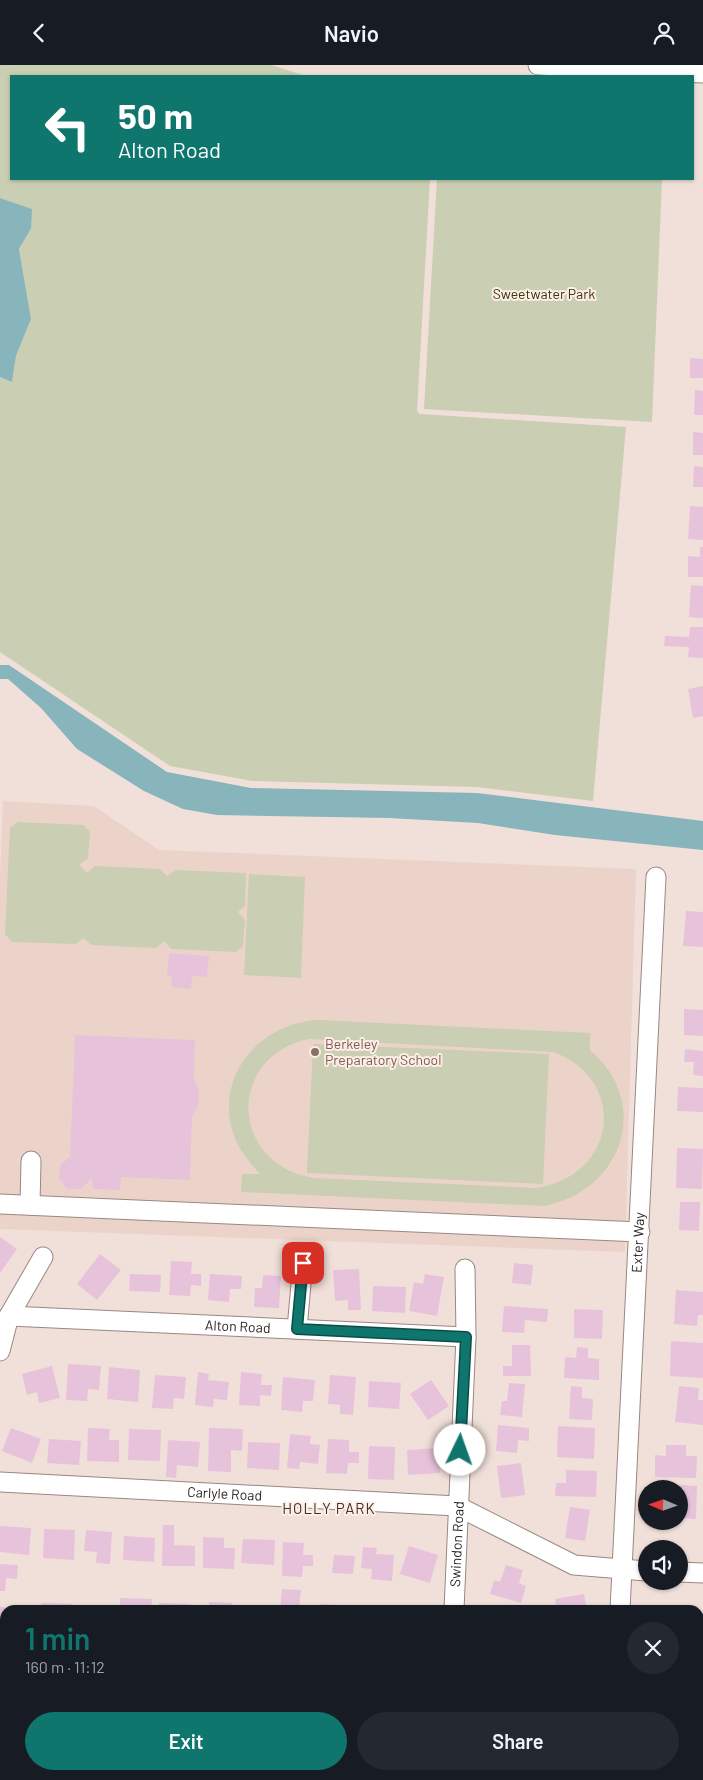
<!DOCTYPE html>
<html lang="en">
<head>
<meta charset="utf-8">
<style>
	:root { --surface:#171b24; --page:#242831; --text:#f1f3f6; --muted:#9ea1a6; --accent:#0f766e }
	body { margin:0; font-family:Barlow,sans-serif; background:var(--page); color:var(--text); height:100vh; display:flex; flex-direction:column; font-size:19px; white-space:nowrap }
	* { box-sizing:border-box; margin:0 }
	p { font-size:16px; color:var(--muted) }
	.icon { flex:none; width:28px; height:28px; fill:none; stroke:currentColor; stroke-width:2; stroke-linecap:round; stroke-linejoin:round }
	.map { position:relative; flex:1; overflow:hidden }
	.sheet { position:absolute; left:0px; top:1540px; width:704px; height:175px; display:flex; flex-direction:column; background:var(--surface); border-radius:15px 15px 0 0; box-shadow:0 1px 4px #0004 }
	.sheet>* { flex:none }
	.guide { position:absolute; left:10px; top:10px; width:684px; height:105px; border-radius:0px; box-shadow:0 1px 4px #0004; background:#0f766e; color:#fff; overflow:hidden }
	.needle { width:32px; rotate:272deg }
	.buttons { position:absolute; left:638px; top:1415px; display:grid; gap:10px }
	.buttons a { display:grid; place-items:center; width:50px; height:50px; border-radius:50%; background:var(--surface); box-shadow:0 1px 4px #0004; font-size:25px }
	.pin { position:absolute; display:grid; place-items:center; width:42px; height:42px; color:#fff; margin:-21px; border-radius:10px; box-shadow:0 2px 8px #0006 }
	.me { position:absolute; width:55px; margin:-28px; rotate:3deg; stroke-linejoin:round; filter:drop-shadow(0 0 4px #0008) }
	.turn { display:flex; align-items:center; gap:18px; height:105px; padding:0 25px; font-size:22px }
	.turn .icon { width:65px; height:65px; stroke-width:2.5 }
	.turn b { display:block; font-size:35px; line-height:42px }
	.round { display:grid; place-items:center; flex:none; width:52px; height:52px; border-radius:26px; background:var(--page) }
	.head { display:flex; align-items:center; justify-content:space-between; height:85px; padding:0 25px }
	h1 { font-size:30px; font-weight:600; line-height:38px; color:var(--accent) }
	.cta { display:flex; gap:10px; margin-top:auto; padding:10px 25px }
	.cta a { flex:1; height:58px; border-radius:30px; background:var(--accent); color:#fff; font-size:20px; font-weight:600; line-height:58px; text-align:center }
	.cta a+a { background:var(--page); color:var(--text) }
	header { display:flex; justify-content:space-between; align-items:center; height:65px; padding:0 25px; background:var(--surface); font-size:22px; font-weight:600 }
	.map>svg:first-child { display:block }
	.built { fill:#ecd3ca }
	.green { fill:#caceb2; fill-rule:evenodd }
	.water { fill:#88b5bb }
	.building { fill:#e6c3da }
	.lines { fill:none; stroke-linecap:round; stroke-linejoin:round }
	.minor-casing { stroke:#988882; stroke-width:21 }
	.minor { stroke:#fff; stroke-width:19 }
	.route-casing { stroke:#0a4d48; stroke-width:12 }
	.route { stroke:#0f766e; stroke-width:9 }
	.education-dot { fill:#8d6e63; stroke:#ffeee7; stroke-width:2 }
	.labels { text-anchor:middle; stroke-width:4; stroke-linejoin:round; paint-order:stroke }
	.park-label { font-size:14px; fill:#35380b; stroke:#ffeee7 }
	.education-label { font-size:14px; fill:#785e54; stroke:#ffeee7; text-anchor:start }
	.street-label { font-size:14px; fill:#2b2523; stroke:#ffeee7 }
	.neighbourhood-label { font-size:15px; letter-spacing:1px; fill:#3e312c; stroke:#ffeee7 }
</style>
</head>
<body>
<header><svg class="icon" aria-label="back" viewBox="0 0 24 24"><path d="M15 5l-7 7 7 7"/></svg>Navio<svg class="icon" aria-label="person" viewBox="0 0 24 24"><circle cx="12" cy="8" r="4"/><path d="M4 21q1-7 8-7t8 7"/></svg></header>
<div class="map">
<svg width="703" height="1715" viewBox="0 0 703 1715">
	<rect width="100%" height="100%" fill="#f1e0da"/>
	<path class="built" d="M3 736 94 741 159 785 636 804 625 1187 0 1164V811Z"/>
	<path class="green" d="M0 0H271L306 11H11V114H430L417 346 420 349 626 362 593 736 477 722 252 716 170 701 0 587V312L12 317 16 291 31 254 19 184 31 165V144L0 133Z
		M437 114H662L652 357 424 344Z
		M18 757 84 760 90 767 88 793 79 800 87 808 95 801 160 804 167 811 176 805 246 808 245 841 238 847 245 855 243 881 236 887 171 884 164 876 156 883 91 880 84 873 76 879 12 877 5 869 10 763Z
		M249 809 305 812 301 913 244 910Z
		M319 955 590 968V985C653 1039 622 1126 544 1141L241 1127 242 1109H260C249 1097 240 1086 234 1071 213 1012 260 957 319 955ZM309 974 553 987C630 1015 616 1112 536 1123L314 1113C230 1100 225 992 309 974Z
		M313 979 549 989 543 1119 307 1108Z"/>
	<path class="water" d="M0 133 32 144 31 164 19 184 31 254 16 291 12 317 0 312Z
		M0 600H9L167 707 251 723 477 728 703 756V785L555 770 478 758 389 753 217 750 183 744 144 726 77 684 41 643 8 614H0Z"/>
	<path class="building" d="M690 293 703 294V313H690Z
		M695 325 703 326V350H694Z
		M693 367 703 368V390H693Z
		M694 401 703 402V422H693Z
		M690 441 703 442V475L688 474Z
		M700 482H703V512H688V491L700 492Z
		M691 520 703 521V553L689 552Z
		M690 562H703V593L688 592 689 582 664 581 665 571 689 572Z
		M703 621V651L693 653 688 624Z
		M686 846 703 847V882L683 881Z
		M169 888 209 891 207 912 192 911 191 924 171 922 172 911H167Z
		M684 944 703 945V971L684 970Z
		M75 970 195 975 194 1013 199 1026 198 1041 192 1051 190 1115 121 1112 120 1125 93 1124 92 1113 81 1124H67L59 1113 60 1100 70 1092Z
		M685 984 703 986V1011L693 1010 694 997H684Z
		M678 1022 703 1023V1047L677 1046Z
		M677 1083 703 1084 702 1124 676 1123Z
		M680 1137H700L699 1166 679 1165Z
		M0 1172 17 1184 0 1208Z
		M100 1189 121 1205 97 1235 77 1219Z
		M171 1196 192 1197 191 1209H201V1221L191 1220 190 1231 169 1230Z
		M514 1198 533 1200 531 1220 512 1218Z
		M359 1204 361 1245H348V1235L335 1236 333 1205Z
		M130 1209 161 1210 160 1227 129 1226Z
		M210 1209 242 1211 241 1224H230L229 1237 208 1235Z
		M425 1209 444 1212 437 1251 409 1246 414 1217 423 1219Z
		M263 1210 281 1211 279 1243 254 1242 255 1223H262Z
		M373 1221 406 1222 405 1248 372 1246Z
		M676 1225 703 1227V1250H698L697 1261 674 1259Z
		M504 1241 548 1244 547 1257 525 1255 524 1268 502 1267Z
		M574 1244 603 1245 602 1274 574 1273Z
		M671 1276 703 1278V1313L670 1311Z
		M512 1280H530L531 1311H503V1301H512Z
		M577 1282 588 1283V1293L599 1294V1315L564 1313 565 1292 576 1293Z
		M68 1299 101 1301 99 1325 88 1324 87 1336 66 1335Z
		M52 1301 60 1333 39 1338 37 1327 27 1330 22 1309Z
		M109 1302 140 1305 138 1337 107 1334Z
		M198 1307 209 1309 208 1315 229 1317 227 1335 214 1334 213 1342 195 1340Z
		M241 1307 262 1309 261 1320H272L271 1331 260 1330V1341L239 1340Z
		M155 1310 186 1312 184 1334 174 1333 173 1344 152 1343Z
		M330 1310 356 1312 353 1350 340 1349V1340L328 1339Z
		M283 1312 315 1315 313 1336H303L302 1347 281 1345Z
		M431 1315 449 1341 428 1355 410 1329Z
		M369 1316 401 1318 399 1344 368 1342Z
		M509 1318 525 1319 522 1352 500 1350 502 1336H507Z
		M571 1321 582 1322V1333L593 1334 592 1355 569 1354Z
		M679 1321 699 1323 698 1335H703V1360L675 1357Z
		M498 1360 529 1363V1376L518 1375 517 1388 496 1386Z
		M558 1361 595 1363 594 1394 557 1392Z
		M11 1363 41 1374 32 1398 2 1386Z
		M88 1363 110 1364 109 1375H119V1397L87 1396Z
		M209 1363 243 1364 242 1386 231 1385V1407L208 1406Z
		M129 1364 161 1365 160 1396 128 1395Z
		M290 1369 311 1371 310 1379 320 1380 318 1399 300 1397 299 1404 287 1403Z
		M49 1374 81 1376 79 1400 47 1398Z
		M328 1374 349 1375V1387H359V1398H348L347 1409 326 1408Z
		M168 1375 200 1377 198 1402 177 1400 176 1413 166 1412Z
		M248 1377 280 1378 279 1405 247 1403Z
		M666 1380H686V1391H697L696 1413 655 1412V1390L666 1391Z
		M369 1381 395 1382 394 1415 368 1414Z
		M438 1383 440 1408 408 1410 407 1385Z
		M521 1398 525 1430 501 1433 497 1401Z
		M566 1405 597 1406 596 1432 555 1431 556 1418H566Z
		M662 1419 697 1421 696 1454 679 1453V1424H662Z
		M570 1442 590 1445 585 1476 565 1473Z
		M163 1460H174V1480L195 1481V1501H162Z
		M0 1461 31 1463 29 1490 0 1487Z
		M44 1464 75 1465 74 1495 43 1493Z
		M86 1465 112 1467 110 1499 96 1498 97 1487 84 1486Z
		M124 1471 155 1473 154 1497 123 1495Z
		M203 1472 224 1473V1483H235L234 1504 203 1503Z
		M243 1474 275 1475 274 1500 241 1498Z
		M283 1477 304 1478 303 1490H313V1501H303L302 1512 282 1511Z
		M409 1481 438 1490 430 1518 400 1509Z
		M363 1482 377 1483 376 1489 394 1490 392 1516 371 1514 372 1504 361 1503Z
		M334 1490 355 1491 353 1509 332 1508Z
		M0 1499 18 1500 17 1514 6 1513 5 1526H0Z
		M506 1500 523 1505 519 1518 526 1521 521 1538 490 1529 494 1515 500 1517Z
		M282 1524 301 1525 299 1545H280Z
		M584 1529 587 1545H557L555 1534Z
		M120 1533 152 1534 151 1545H120Z
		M209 1537 232 1538V1545H209Z
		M41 1538 73 1539V1545H40Z
		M159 1538 191 1539V1545H159Z
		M321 1539 338 1540V1545H320Z
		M81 1540 112 1542V1545H81Z
		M0 1541 10 1545H5V1570L0 1569Z
		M697 1541V1545H671V1544Z
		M0 1627H5V1647H0Z
		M1 1699 5 1700V1710H42V1715H1Z
		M54 1710H101V1715H54Z
		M108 1710H154V1715H107Z
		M213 1710H249V1715H213Z
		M268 1710H303V1712L315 1713V1715H267Z
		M321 1710H368L367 1715H321Z
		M381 1710H412L411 1713H422V1715H371V1712H381Z
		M479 1710H510V1715H478Z
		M646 1710H691V1715H646Z"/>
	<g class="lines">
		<defs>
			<g id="minor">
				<path d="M538 0 703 8"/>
				<path d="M0 1139 640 1167"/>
				<path d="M30 1140 31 1096"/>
				<path id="s1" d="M9 1251 466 1272"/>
				<path d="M297 1264 303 1197"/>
				<path d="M0 1286 9 1251 43 1192"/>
				<path id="s2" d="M0 1417 457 1441 574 1500 646 1506"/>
				<path d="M679 1507 703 1508"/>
				<path id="s3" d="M454 1545 466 1272 465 1204"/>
				<path id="s4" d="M620 1545 656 812"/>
				<path d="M0 1585H5"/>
				<path d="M446 1715V1710"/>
				<path d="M610 1715V1710"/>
			</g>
		</defs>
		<use href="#minor" class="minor-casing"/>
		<use href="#minor" class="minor"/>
	</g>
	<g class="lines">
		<defs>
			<path id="route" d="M303 1198 297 1264 466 1272 460 1385"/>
		</defs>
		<use href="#route" class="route-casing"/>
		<use href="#route" class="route"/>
	</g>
	<circle class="education-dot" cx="315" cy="987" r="5"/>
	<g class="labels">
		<g class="park-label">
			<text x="544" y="234">Sweetwater Park</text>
		</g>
		<g class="education-label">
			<text x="325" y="984">Berkeley<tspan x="325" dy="16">Preparatory School</tspan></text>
		</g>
		<g class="street-label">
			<text dy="5" stroke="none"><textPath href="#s4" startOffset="368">Exter Way</textPath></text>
			<text dy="5" stroke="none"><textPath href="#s1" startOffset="229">Alton Road</textPath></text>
			<text dy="5" stroke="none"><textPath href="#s2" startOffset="225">Carlyle Road</textPath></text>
			<text dy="5" stroke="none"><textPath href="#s3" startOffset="66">Swindon Road</textPath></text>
		</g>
		<g class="neighbourhood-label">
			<text x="329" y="1449">HOLLY PARK</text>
		</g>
	</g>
</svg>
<div class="buttons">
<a><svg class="needle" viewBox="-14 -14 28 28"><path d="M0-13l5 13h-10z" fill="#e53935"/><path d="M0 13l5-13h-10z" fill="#9ea1a6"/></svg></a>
<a><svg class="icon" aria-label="sound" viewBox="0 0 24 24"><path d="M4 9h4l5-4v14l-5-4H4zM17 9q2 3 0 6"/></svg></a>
</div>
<div class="pin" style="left:303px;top:1198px;background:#d93025"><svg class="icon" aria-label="arrive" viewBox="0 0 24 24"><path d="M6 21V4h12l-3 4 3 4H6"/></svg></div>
<svg class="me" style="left:460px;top:1385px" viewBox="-20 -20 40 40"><circle r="19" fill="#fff"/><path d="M0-13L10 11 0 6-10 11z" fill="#0f766e"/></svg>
<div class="guide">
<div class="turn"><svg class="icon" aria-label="left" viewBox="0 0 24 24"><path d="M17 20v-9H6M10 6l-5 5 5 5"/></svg><div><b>50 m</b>Alton Road</div></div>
</div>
<section class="sheet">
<div class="head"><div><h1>1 min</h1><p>160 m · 11:12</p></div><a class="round"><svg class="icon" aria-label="close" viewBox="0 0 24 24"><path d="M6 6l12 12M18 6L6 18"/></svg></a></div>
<div class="cta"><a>Exit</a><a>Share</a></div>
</section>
</div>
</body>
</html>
